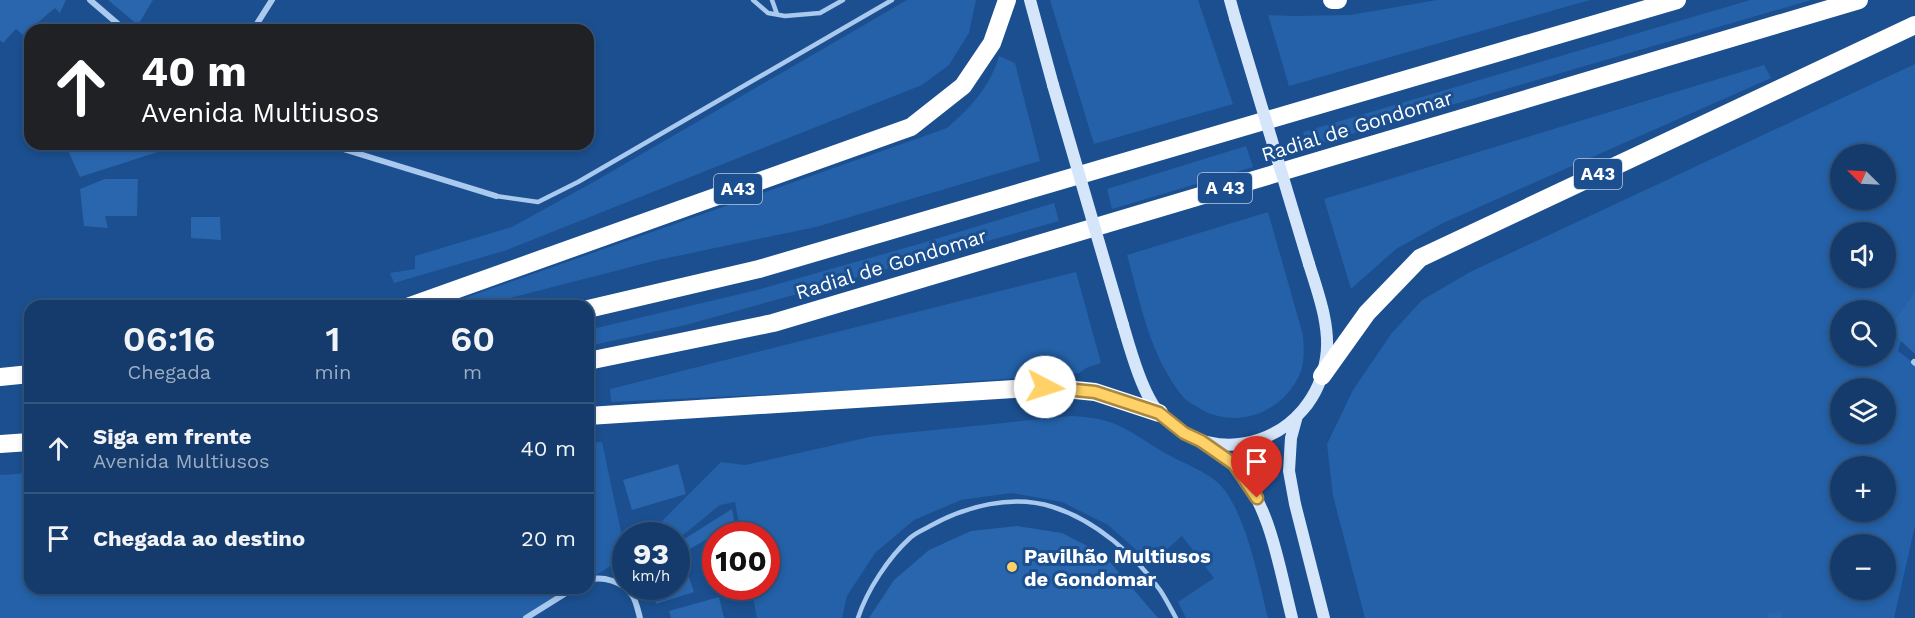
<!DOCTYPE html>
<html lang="pt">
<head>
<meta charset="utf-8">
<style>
	:root { --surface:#143b6b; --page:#214673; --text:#f1f3f6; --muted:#9dadc1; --line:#33557e }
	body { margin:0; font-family:"Work Sans",sans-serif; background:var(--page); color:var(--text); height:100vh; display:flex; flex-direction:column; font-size:22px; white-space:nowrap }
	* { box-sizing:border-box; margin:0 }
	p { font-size:20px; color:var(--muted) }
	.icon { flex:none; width:33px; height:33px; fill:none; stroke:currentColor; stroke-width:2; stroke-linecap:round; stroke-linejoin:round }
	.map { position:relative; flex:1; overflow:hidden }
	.drawer { position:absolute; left:24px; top:300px; width:570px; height:294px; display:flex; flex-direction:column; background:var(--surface); border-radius:18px; box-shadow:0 3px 9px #0003,0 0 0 2px var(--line) }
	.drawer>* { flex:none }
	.banner { position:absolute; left:24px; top:24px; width:570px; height:126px; border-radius:18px; box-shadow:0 3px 9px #0003,0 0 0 2px var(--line); background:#202124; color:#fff; overflow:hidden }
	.needle { width:39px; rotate:294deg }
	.tools { position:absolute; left:1830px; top:144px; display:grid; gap:12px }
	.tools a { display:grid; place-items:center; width:66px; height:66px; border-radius:50%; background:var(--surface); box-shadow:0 3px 9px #0003,0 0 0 2px var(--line); font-size:30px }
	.speed { position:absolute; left:612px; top:522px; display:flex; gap:12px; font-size:30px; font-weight:700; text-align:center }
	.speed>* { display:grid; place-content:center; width:78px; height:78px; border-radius:50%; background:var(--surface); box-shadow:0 3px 9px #0003,0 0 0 2px var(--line); line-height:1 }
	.speed small { font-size:15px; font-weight:400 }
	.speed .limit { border:9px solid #d22; background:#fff; color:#111 }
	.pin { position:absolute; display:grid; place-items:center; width:51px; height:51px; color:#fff; margin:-62px -26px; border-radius:50% 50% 50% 0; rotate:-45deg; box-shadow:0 0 6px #0007 }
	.pin .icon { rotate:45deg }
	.me { position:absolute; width:66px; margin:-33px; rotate:95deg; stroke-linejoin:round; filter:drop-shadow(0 0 4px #0008) }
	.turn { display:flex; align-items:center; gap:21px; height:126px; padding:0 18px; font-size:27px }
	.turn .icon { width:78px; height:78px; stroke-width:2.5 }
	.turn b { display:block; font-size:42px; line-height:51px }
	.eta { display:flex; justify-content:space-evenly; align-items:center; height:102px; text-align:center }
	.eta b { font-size:36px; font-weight:600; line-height:42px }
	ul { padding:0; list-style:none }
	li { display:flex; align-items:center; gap:18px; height:90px; padding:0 18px; border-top:2px solid var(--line) }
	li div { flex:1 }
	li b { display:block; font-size:22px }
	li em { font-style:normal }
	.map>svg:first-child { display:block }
	.green { fill:#2461a8; fill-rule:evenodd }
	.building { fill:#2a66ad }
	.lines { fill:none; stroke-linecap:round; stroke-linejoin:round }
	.service { stroke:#a9c9ee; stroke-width:4.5 }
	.minor { stroke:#a9c9ee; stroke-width:6 }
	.secondary { stroke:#d6e6fa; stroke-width:12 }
	.motorway { stroke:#fff; stroke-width:18 }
	.secondary-bridge { stroke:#d6e6fa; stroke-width:12 }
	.route-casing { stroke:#a68842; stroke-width:15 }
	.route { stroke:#ffd166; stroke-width:10 }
	.poi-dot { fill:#ffd166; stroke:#1b4f8f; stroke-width:2 }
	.labels { text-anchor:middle; stroke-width:6; stroke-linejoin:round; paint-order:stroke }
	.shield { fill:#1b4f8f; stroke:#bbcadd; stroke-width:1.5 }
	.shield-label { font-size:18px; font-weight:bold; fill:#fff }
	.street-label { font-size:20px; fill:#fff; stroke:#1b4f8f }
	.poi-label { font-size:20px; font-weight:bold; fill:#fff; stroke:#1b4f8f; text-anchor:start }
</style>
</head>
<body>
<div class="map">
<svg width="1915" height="618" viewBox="0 0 1915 618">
	<rect width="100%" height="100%" fill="#1b4f8f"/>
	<path class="green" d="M907 0H976L969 33 949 65 922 85 507 250 394 283 390 273 415 269V256L512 227 597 180Z
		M1050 0H1198L1233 104 1094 144Z
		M1437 0H1590L1289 86 1268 15 1293 16 1350 15Z
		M1750 0H1811L1307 147 1303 132Z
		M999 56 1015 63 1040 161 816 227 658 260 479 306H474L462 299 947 128C971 107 990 87 999 56Z
		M1915 64V299L1898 351 1915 364V526L1894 618H1365L1333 496 1327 444 1353 390 1391 334 1422 300 1470 272ZM1840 154H1886V200H1840ZM1840 232H1886V278H1840ZM1840 310H1886V356H1840ZM1840 388H1886V434H1840ZM1840 466H1886V512H1840ZM1840 544H1886V590H1840Z
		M1764 65 1771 78 1443 223 1396 249 1351 289 1324 199Z
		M1246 146 1253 167 1112 209 1107 189Z
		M1054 203 1059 221 686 325 588 346V330L757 290 919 244Z
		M1268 212 1303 335C1304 349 1305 363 1299 376 1281 414 1235 430 1199 408 1194 405 1188 402 1184 398 1150 357 1141 305 1127 255Z
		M1076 272 1101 363 1086 368 1079 373 845 391 611 402 610 389Z
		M1071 416C1115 418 1124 428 1160 450 1177 461 1200 468 1216 481 1245 505 1259 582 1268 618H1186L1178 602 1214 578 1182 536 1151 563 1108 525 1062 502 1012 493 961 500 914 520 875 553 847 596 842 618H757L751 587 766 586V536L741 535 735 502 720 505 683 535 677 538 676 536 632 535 641 530 650 533 721 462 745 465 874 436Z
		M602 442 623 541 625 540V557L588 580V443Z
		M30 473V588H574L526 618H0V475Z"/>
	<path class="building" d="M0 0H66L60 13 55 8 23 35 16 29 3 43 0 40Z
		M108 0H153L138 25Z
		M65 144H168L164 150 80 177Z
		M105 179H138L137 216H105L108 228 84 226 80 189Z
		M191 217H220L221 240 191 238Z
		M1915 292V354L1888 329Z
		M678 464 686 494 632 510 623 480Z
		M732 509 737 536 714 535 683 553 678 543Z
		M1017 526 1062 533 1103 554 1158 618H869L894 580 929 550 971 531Z
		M716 554V583L712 584 710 563Z
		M682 556 694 592 656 604 651 586H676V558Z
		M719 597 724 618H671L669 611Z
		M1781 612 1782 618H1769L1768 614Z"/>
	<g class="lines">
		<path class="service" d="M753 0 768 13 785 16 820 13 843 0
			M772 0 777 14
			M496 196 538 202 578 182 892 0
			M858 618C867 590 889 557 910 538 915 533 923 530 930 526 966 506 1012 494 1053 507 1095 520 1135 555 1160 590 1166 599 1171 609 1176 618"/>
		<path class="minor" d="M90 0 125 30
			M253 30 272 0
			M327 144 496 196
			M1914 362 1915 363
			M588 580C603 576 622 581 632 595 636 600 638 611 640 618
			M526 618 574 588"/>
		<path class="secondary" d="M1030 0 1053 85
			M1230 0 1235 18
			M1123 325C1130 349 1143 396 1160 414 1218 475 1314 439 1326 358 1331 327 1318 293 1309 264
			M1297 416 1291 438 1289 471 1295 504 1324 618
			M1205 444C1214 450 1228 457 1235 465 1271 507 1279 567 1292 618"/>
		<path class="motorway" d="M1332 0H1338
			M410 306 911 127 963 86 992 43 1007 0
			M588 309 759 269 1677 0
			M588 361 773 323 1859 0
			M1322 376 1367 313 1420 258 1915 25
			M0 377 30 374
			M588 416 1045 387 1095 392 1159 413
			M0 444 30 442"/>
		<path class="secondary-bridge" d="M1235 18 1309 264
			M1053 85 1123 325"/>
	</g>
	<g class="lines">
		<defs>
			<path id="route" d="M1045 387 1095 392 1159 413 1184 433 1201 441 1234 464 1257 498"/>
		</defs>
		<use href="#route" class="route-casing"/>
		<use href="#route" class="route"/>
	</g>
	<circle class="poi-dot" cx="1012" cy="567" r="6"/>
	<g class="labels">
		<g class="shield">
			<rect x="1574" y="159" width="48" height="30" rx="4.5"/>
			<rect x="1198" y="173" width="54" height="30" rx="4.5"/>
			<rect x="714" y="174" width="48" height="30" rx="4.5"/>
		</g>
		<g class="shield-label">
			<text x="1598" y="180">A43</text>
			<text x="1225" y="194">A 43</text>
			<text x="738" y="195">A43</text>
		</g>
		<g class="street-label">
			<text transform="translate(1357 126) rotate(-17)" y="7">Radial de Gondomar</text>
			<text transform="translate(891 264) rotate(-17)" y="7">Radial de Gondomar</text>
		</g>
		<g class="poi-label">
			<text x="1024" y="563">Pavilhão Multiusos<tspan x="1024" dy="23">de Gondomar</tspan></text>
		</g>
	</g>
</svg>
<div class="tools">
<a><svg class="needle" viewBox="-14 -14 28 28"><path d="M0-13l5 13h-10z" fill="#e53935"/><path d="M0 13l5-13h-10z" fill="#9dadc1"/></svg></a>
<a><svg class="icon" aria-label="sound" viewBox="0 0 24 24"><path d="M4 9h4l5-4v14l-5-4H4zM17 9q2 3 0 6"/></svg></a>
<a><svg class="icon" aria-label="search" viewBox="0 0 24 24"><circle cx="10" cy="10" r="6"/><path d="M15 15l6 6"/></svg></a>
<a><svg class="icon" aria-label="layers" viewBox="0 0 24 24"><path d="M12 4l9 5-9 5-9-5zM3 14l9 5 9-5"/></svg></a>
<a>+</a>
<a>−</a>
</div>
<div class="speed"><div>93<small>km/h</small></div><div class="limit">100</div></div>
<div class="pin" style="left:1257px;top:498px;background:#d93025"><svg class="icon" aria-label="arrive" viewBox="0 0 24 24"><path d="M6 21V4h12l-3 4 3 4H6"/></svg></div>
<svg class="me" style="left:1045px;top:387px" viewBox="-20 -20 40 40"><circle r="19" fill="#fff"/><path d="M0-13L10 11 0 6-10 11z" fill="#ffd166"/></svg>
<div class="banner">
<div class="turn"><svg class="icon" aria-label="ahead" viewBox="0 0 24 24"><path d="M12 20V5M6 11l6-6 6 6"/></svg><div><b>40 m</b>Avenida Multiusos</div></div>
</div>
<section class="drawer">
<div class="eta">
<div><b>06:16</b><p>Chegada</p></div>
<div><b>1</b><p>min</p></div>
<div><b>60</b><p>m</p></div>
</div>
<ul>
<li><svg class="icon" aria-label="ahead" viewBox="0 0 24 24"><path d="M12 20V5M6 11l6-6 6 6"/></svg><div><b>Siga em frente</b><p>Avenida Multiusos</p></div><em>40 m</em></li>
<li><svg class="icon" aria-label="arrive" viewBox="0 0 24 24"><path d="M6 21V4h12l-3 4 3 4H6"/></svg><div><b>Chegada ao destino</b></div><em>20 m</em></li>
</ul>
</section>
</div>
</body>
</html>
